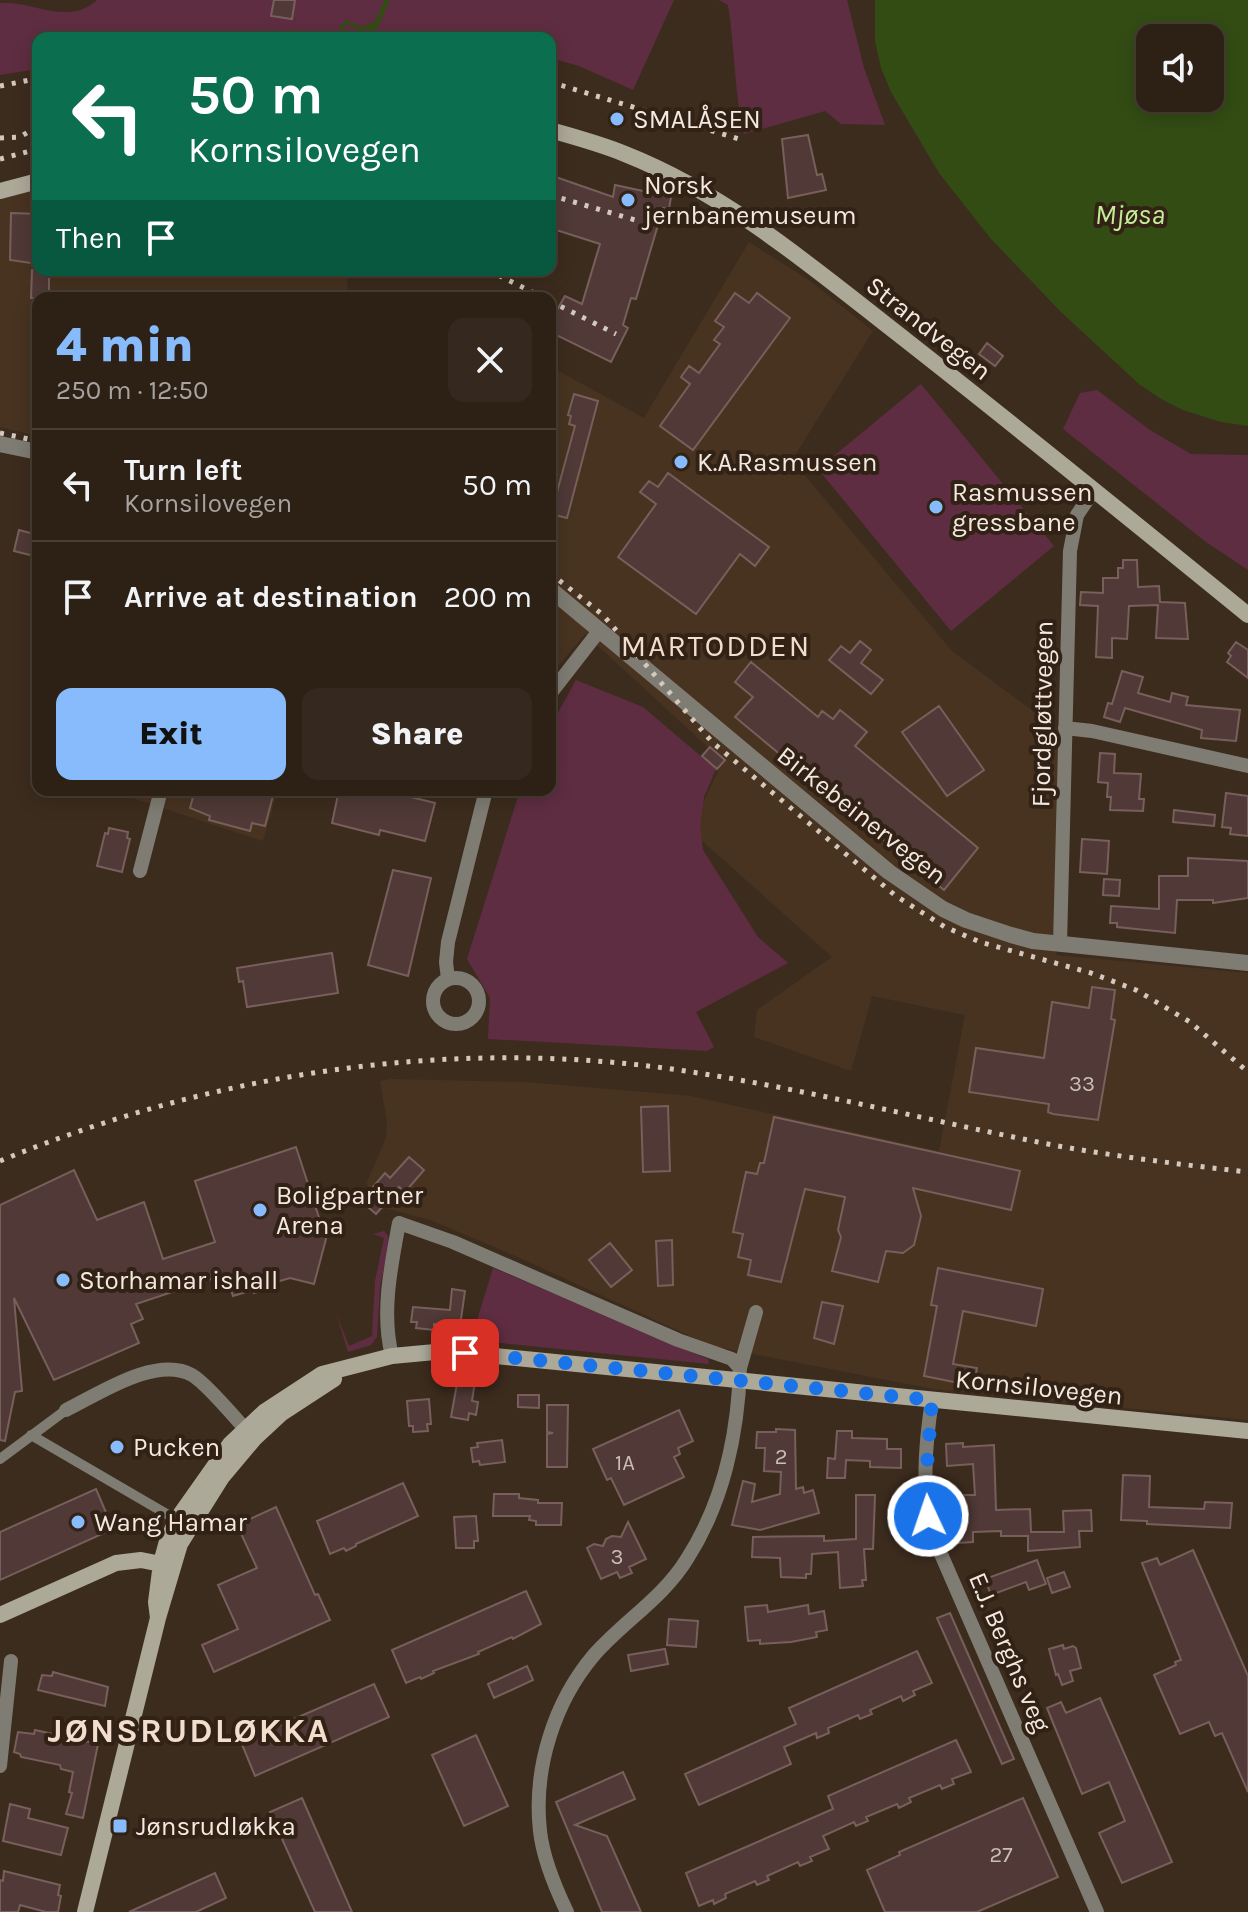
<!DOCTYPE html>
<html lang="en">
<head>
<meta charset="utf-8">
<style>
	:root { --surface:#2d2116; --page:#35291f; --text:#f1f3f6; --muted:#a7a3a1; --line:#483e35; --accent:#87bbfb }
	body { margin:0; font-family:Karla,sans-serif; background:var(--page); color:var(--text); height:100vh; display:flex; flex-direction:column; font-size:30px; white-space:nowrap }
	* { box-sizing:border-box; margin:0 }
	p { font-size:26px; color:var(--muted) }
	.icon { flex:none; width:44px; height:44px; fill:none; stroke:currentColor; stroke-width:2; stroke-linecap:round; stroke-linejoin:round }
	.map { position:relative; flex:1; overflow:hidden }
	.panel { position:absolute; left:32px; top:292px; width:524px; height:504px; display:flex; flex-direction:column; background:var(--surface); border-radius:16px; box-shadow:0 4px 20px #0003,0 0 0 2px var(--line) }
	.panel>* { flex:none }
	.top-card { position:absolute; left:32px; top:32px; width:524px; height:244px; border-radius:16px; box-shadow:0 4px 20px #0003,0 0 0 2px var(--line); background:#0b6e4f; color:#fff; overflow:hidden }
	.buttons { position:absolute; left:1136px; top:24px; display:grid; gap:16px }
	.buttons a { display:grid; place-items:center; width:88px; height:88px; border-radius:16px; background:var(--surface); box-shadow:0 4px 20px #0003,0 0 0 2px var(--line); font-size:40px }
	.pin { position:absolute; display:grid; place-items:center; width:68px; height:68px; color:#fff; margin:-34px; border-radius:16px; box-shadow:0 4px 12px #0006 }
	.me { position:absolute; width:88px; margin:-44px; rotate:357deg; stroke-linejoin:round; filter:drop-shadow(0 0 6px #0008) }
	.turn { display:flex; align-items:center; gap:28px; height:168px; padding:0 24px; font-size:36px }
	.turn .icon { width:104px; height:104px; stroke-width:2.5 }
	.turn b { display:block; font-size:56px; line-height:68px }
	.then { display:flex; align-items:center; height:76px; padding:0 24px; background:#0003; gap:16px; font-size:30px }
	.round { display:grid; place-items:center; flex:none; width:84px; height:84px; border-radius:16px; background:var(--page) }
	.head { display:flex; align-items:center; justify-content:space-between; height:136px; padding:0 24px }
	h1 { font-size:48px; font-weight:800; line-height:60px; color:var(--accent) }
	.cta { display:flex; gap:16px; margin-top:auto; padding:16px 24px }
	.cta a { flex:1; height:92px; border-radius:16px; background:var(--accent); color:#111; font-size:32px; font-weight:800; line-height:92px; text-align:center }
	.cta a+a { background:var(--page); color:var(--text) }
	ul { padding:0; list-style:none }
	li { display:flex; align-items:center; gap:24px; height:112px; padding:0 24px; border-top:2px solid var(--line) }
	li div { flex:1 }
	li b { display:block; font-size:30px }
	li em { font-style:normal }
	.map>svg:first-child { display:block }
	.built { fill:#483320 }
	.green { fill:#5f2d42 }
	.water { fill:#334c14; fill-rule:evenodd }
	.lines { fill:none; stroke-linecap:round; stroke-linejoin:round }
	.stream { stroke:#334c14; stroke-width:5 }
	.building { fill:#503936; stroke:#785f5b; stroke-width:2 }
	.pedestrian { stroke:#7f7d73; stroke-width:10 }
	.minor { stroke:#7f7d73; stroke-width:14 }
	.tertiary { stroke:#7f7d73; stroke-width:16 }
	.secondary { stroke:#aca999; stroke-width:16 }
	.rail { stroke:#d4c9bf; stroke-width:5; stroke-dasharray:4 8; stroke-linecap:butt }
	.route { stroke:#1a73e8; stroke-width:14; stroke-dasharray:0 25.2 }
	.poi-dot { fill:#87bbfb; stroke:#322215; stroke-width:3 }
	.labels { text-anchor:middle; stroke-width:8; stroke-linejoin:round; paint-order:stroke }
	.number-label { font-size:22px; fill:#cabdb6 }
	.poi-label { font-size:26px; fill:#f3e9e0; stroke:#322215; text-anchor:start }
	.street-label { font-size:26px; fill:#f3e9e0; stroke:#322215 }
	.water-label { font-size:28px; font-style:italic; fill:#c4ed99; stroke:#322215 }
	.quarter-label { font-size:30px; letter-spacing:2px; fill:#f3decd; stroke:#322215 }
	.district-label { font-size:34px; font-weight:bold; letter-spacing:2px; fill:#f3decd; stroke:#322215 }
</style>
</head>
<body>
<div class="map">
<svg width="1248" height="1912" viewBox="0 0 1248 1912">
	<rect width="100%" height="100%" fill="#3c2c1e"/>
	<path class="built" d="M38 187V270H348L347 298H38V436L0 427V198Z
		M749 242 810 281 873 331 792 460 952 651 1060 731 1056 955 1248 973V1420L933 1389 712 1346 511 1254 430 1220 385 1208 376 1214 361 1201 368 1193 367 1182 386 1138 387 1122 380 1081 391 1079 526 1082 691 1096 939 1151 965 1015 872 996 851 1071 754 1037 757 1010 832 957 690 830 723 761 585 634 550 676V383L555 369 644 418Z
		M108 790H278L263 841Z"/>
	<path class="green" d="M97 0H674L633 90 579 66 550 58V38H38V69L0 75V3C32 0 68 27 97 0Z
		M719 0H847L864 68 885 125 841 124 825 111 744 134C734 92 735 48 728 5Z
		M921 384 1054 546 951 631 818 469Z
		M1097 390 1150 430 1191 454 1248 455V570L1206 542 1063 429 1080 393Z
		M576 680 643 707 716 769 704 797 700 826 703 850 758 937 788 963 696 1012 714 1047 707 1051 488 1039 490 998 467 959 520 790H550V727Z
		M384 1231 388 1236 389 1244 380 1287 377 1337 371 1345 348 1352 336 1313 349 1346 372 1336 375 1281 384 1238 373 1234Z
		M493 1268 708 1359 709 1364 471 1340Z"/>
	<path class="water" d="M875 0H1248V426L1221 422 1183 410 1163 400 1140 385 1061 312 991 239 939 173 891 92 881 68 875 41ZM1150 38H1210V98H1150Z
		M346 20 362 27 380 20C379 31 370 34 360 34L353 26 347 24 344 27 350 38H338L341 25Z"/>
	<g class="lines">
		<path class="stream" d="M377 23 387 0"/>
	</g>
	<path class="building" d="M274 0H295L292 19 271 16Z
		M808 135 817 175 822 174 826 190 788 198 782 139Z
		M550 175 613 197 615 185 671 197 669 209 663 208 636 299 631 298 623 325 628 328 611 362 550 332V322L565 296 582 304 600 244 550 228Z
		M11 213 38 214V264L10 260Z
		M32 270H49V298H31Z
		M735 293 749 303 757 293 790 318 693 450 660 426 690 384 681 377 689 366 699 373 720 344 714 340 724 327 715 321Z
		M987 343 1003 356 995 366 979 354Z
		M574 394 598 401 567 518 551 514 575 426 569 424 571 416 568 415Z
		M668 473 769 547 755 566 740 554 696 614 618 557 656 504 640 492 649 481 658 487Z
		M19 530 38 535V557L14 551Z
		M1123 560H1137L1138 587 1159 586 1160 602 1185 603 1188 639 1156 638 1158 605 1129 606 1127 639 1112 638V658L1096 657 1098 606 1080 605 1081 592 1103 593V578H1118V568H1123Z
		M860 641 871 650 861 663 883 680 871 694 829 660 841 646 850 653Z
		M1236 642 1248 650V678L1227 662 1231 656 1228 653Z
		M751 662 818 717 822 711 833 719 840 710 867 732 855 746 978 848 944 890 735 717 753 697 735 682Z
		M1122 671 1143 677 1138 693 1170 702 1172 693 1188 697 1186 705 1240 710 1236 741 1201 738 1202 730 1125 708 1120 722 1104 717 1108 703 1112 704Z
		M939 706 984 770 947 796 902 732Z
		M710 747 725 760 717 769 702 756Z
		M1100 753 1115 754 1114 773 1141 774 1139 799H1144L1143 811 1110 810 1111 797H1107L1108 783 1098 782Z
		M195 790 274 792 265 826 252 823 250 831 209 820 210 816 190 808Z
		M339 790H368L386 795 387 791 435 803 425 841 380 830 379 835 332 823Z
		M1226 793 1248 796V836L1230 834 1231 828 1222 827Z
		M1174 810 1215 815 1214 826 1173 822Z
		M109 828 128 832 127 838 130 839 122 872 97 866 105 833 108 834Z
		M1082 839 1109 841 1107 874 1080 872Z
		M1188 858 1248 861V898L1213 903V900H1177L1175 933 1117 927V923H1110L1111 906 1159 909V876H1188Z
		M393 870 431 878 408 976 368 965Z
		M1104 879 1120 880 1119 896 1103 895Z
		M332 953 338 993 247 1007 243 981 239 982 237 968Z
		M1092 987 1115 990 1111 1019 1115 1020 1098 1120 1053 1114 1048 1112 1049 1104 969 1092 976 1048 1044 1058 1052 1002 1089 1008Z
		M668 1106 670 1171 643 1172 641 1107Z
		M774 1117 1020 1171 1011 1210 913 1188 921 1216 914 1245 903 1253 886 1251 878 1282 832 1271 841 1237 838 1230 845 1197 805 1189 781 1282 748 1275 751 1260 738 1257 743 1234 733 1232 746 1172 757 1174 760 1163H764Z
		M296 1147 326 1239 314 1284 290 1278 266 1285 267 1289 254 1293 253 1290 233 1296 226 1274 136 1304 143 1319 131 1324 139 1343 54 1380 14 1298 22 1391 15 1392 5 1441 0 1440V1205L74 1170 97 1220 144 1202 163 1259 215 1242 195 1181Z
		M409 1157 424 1170 405 1192 399 1187 376 1214 361 1201 385 1173 390 1178Z
		M672 1240 673 1285 658 1286 656 1241Z
		M610 1243 632 1270 611 1287 589 1260Z
		M938 1268 1043 1289 1036 1326 963 1311 953 1364 977 1368 974 1386 924 1376 937 1306 931 1305Z
		M452 1289 465 1291 460 1326 434 1324V1330L416 1328 417 1322H411L413 1307 450 1310Z
		M822 1302 843 1306 834 1344 814 1338Z
		M458 1378 475 1381 472 1401 478 1402 476 1415 469 1413 468 1420 451 1417Z
		M518 1395H539V1408L518 1407Z
		M429 1399 431 1424H427L428 1431 413 1432V1426H409L407 1401Z
		M547 1405H568L567 1467H547V1434L553 1433 547 1432Z
		M679 1410 693 1441 678 1448 680 1454 674 1457 684 1477 624 1505 611 1478 607 1480 593 1449Z
		M776 1429 795 1430 796 1489 803 1487 804 1493 813 1490 819 1513 760 1530 732 1525 743 1481 755 1484 752 1502 780 1494 781 1472 764 1471 765 1448H756L757 1432H776Z
		M837 1431H852V1438L887 1439V1449H901V1468L870 1467V1461L846 1460 845 1478H827L828 1458 835 1459Z
		M502 1440 505 1462 480 1465 479 1461 473 1462 471 1448 478 1447 477 1443Z
		M963 1443V1447L994 1445 996 1510 1030 1509 1031 1532H1064L1063 1511 1091 1510 1092 1531H1079L1080 1547 1028 1551V1536H1001V1531L973 1532V1542L958 1543 957 1514 965 1513 964 1495H975L973 1464 947 1466 946 1444Z
		M1123 1475 1150 1476 1149 1507 1204 1509 1205 1502 1232 1503 1230 1528 1147 1524V1521L1121 1520Z
		M403 1483 418 1516 356 1544V1546L346 1551 344 1548 330 1554 317 1521Z
		M96 1489 113 1529 0 1580V1532Z
		M494 1494H519V1498L538 1500V1503H562L561 1525H536V1521L529 1520 530 1516H493Z
		M856 1495H875L873 1549H864L866 1580H862L863 1586 840 1588 838 1552 812 1554 811 1574H806V1578L781 1577 780 1558 752 1557 753 1537 824 1536V1541L856 1539Z
		M276 1507 315 1595 318 1594 330 1620 214 1672 202 1645 238 1629 218 1585 257 1568 237 1525Z
		M476 1516 478 1541H474V1548H456L454 1517Z
		M628 1522 646 1559 629 1567 632 1573 620 1578 617 1572 601 1579 587 1548 594 1544 603 1546 606 1539 612 1536 621 1537Z
		M1193 1550 1248 1676V1792L1222 1733 1215 1736 1209 1722 1180 1734 1154 1675 1176 1665 1175 1662 1181 1660 1142 1563 1157 1558 1160 1565Z
		M1037 1560 1046 1584 1029 1590 1026 1582 991 1595 985 1579Z
		M1064 1572 1070 1587 1052 1593 1047 1578Z
		M526 1591 541 1624 513 1639 512 1637 478 1652 479 1654 433 1671 434 1673 421 1679 420 1677 406 1683 392 1650Z
		M767 1605 768 1612 808 1605 809 1614 824 1611 827 1630 816 1632 817 1637 791 1642 760 1644V1640L748 1641 745 1607Z
		M950 1613 1014 1759 1002 1764 937 1618Z
		M669 1619 698 1621 696 1647 667 1645Z
		M1063 1645 1064 1649 1073 1646 1076 1648 1081 1668 1070 1671 1073 1681 1062 1685 1058 1674 1056 1675 1049 1649Z
		M665 1649 668 1664 631 1671 628 1655Z
		M917 1651 932 1683 913 1691 915 1695 903 1701 901 1696 870 1710 872 1714 860 1719 858 1715 828 1728 829 1733 817 1738 816 1733 784 1747 791 1764 699 1805 685 1774 796 1724 789 1708Z
		M527 1666 533 1680 494 1698 488 1684Z
		M53 1672 108 1687 105 1706 38 1690 42 1675 52 1676Z
		M374 1684 389 1717 255 1776 241 1742Z
		M1100 1698 1172 1862 1122 1883 1099 1833 1125 1821 1109 1782 1082 1794 1047 1708 1061 1702 1066 1713Z
		M35 1730 98 1744 83 1818 66 1814 72 1793 69 1792 73 1772 61 1769 60 1765 21 1757 20 1754 14 1752 18 1732 34 1734Z
		M476 1735 508 1806 464 1826 432 1755Z
		M956 1740 971 1772 952 1779 954 1784 942 1789 940 1785 909 1798 911 1802 899 1808 897 1804 866 1817 868 1821 856 1826 854 1822 823 1836 829 1849 810 1857 812 1861 800 1866 798 1862 767 1876 769 1880 757 1885 755 1881 725 1894 726 1898 714 1904 713 1900 699 1906 686 1873 833 1809 828 1796Z
		M623 1772 635 1799 575 1825 607 1836 641 1912H602L556 1802Z
		M302 1798 352 1912H315L278 1830 270 1812Z
		M1023 1798 1058 1877 977 1912H885L867 1870 900 1855 899 1852Z
		M10 1804 30 1809 28 1818 68 1828 61 1855 3 1841Z
		M4 1871 60 1885 58 1895 61 1896 58 1912H46L20 1905 18 1912H0V1880L3 1881Z
		M215 1873 226 1898 196 1912H129Z"/>
	<g class="lines">
		<path class="pedestrian" d="M31 1435 170 1516
			M0 1459 66 1410"/>
		<path class="minor" d="M550 694 599 631
			M1065 728 1092 731 1248 766
			M140 871 161 790
			M1060 944 1070 551 1077 515 1094 490
			M433 1001a23 23 0 1 1 46 0a23 23 0 1 1-46 0Z
			M448 979 446 962 448 942 486 790
			M392 1356C381 1313 391 1266 399 1223L453 1242 678 1340 732 1359 740 1368C738 1434 723 1503 687 1559 663 1598 624 1621 594 1655 554 1702 533 1769 540 1831 543 1859 555 1887 567 1912
			M740 1368 756 1312
			M932 1400C925 1446 921 1493 934 1538L1097 1912
			M66 1410C99 1394 156 1355 192 1375 206 1383 240 1423 252 1437
			M0 1766 11 1661"/>
		<path class="tertiary" d="M0 444 38 452
			M550 589 889 872 943 909 966 920 1011 935 1033 941 1248 963"/>
		<path class="secondary" d="M550 130C575 137 601 144 625 154 731 196 818 272 907 341 1022 431 1135 523 1248 615
			M0 191 38 181
			M0 1615 116 1563 141 1560 171 1566
			M158 1618 156 1602 161 1563 167 1541 177 1519 230 1444 264 1412 322 1374 392 1356 435 1352 465 1353 1248 1431
			M85 1912 158 1618 180 1544 222 1477 254 1439 282 1413 334 1379"/>
		<path class="rail" d="M550 82 739 139
			M0 86 30 80 38 87
			M0 138 20 137 38 126
			M0 159 38 149
			M550 195 642 222
			M488 270 544 298
			M550 301 616 334
			M0 433 38 441
			M550 573 603 615 712 742 896 896 945 927 980 942 1091 973 1136 990 1190 1022 1248 1072
			M0 1161C207 1076 433 1039 657 1067 792 1085 924 1120 1058 1146 1121 1157 1184 1165 1248 1172"/>
	</g>
	<g class="lines">
		<path class="route" d="M465 1353 932 1400 925 1491 928 1516"/>
	</g>
	<g class="poi-dot">
		<circle cx="617" cy="119" r="8"/>
		<circle cx="628" cy="200" r="8"/>
		<circle cx="681" cy="462" r="8"/>
		<circle cx="936" cy="507" r="8"/>
		<circle cx="260" cy="1210" r="8"/>
		<circle cx="63" cy="1280" r="8"/>
		<circle cx="117" cy="1447" r="8"/>
		<circle cx="78" cy="1522" r="8"/>
		<rect x="112" y="1818" width="16" height="16" rx="4"/>
	</g>
	<g class="labels">
		<g class="number-label">
			<text x="1082" y="1091">33</text>
			<text x="781" y="1464">2</text>
			<text x="625" y="1470">1A</text>
			<text x="617" y="1564">3</text>
			<text x="1001" y="1862">27</text>
		</g>
		<g class="poi-label">
			<text x="633" y="128">SMALÅSEN</text>
			<text x="644" y="194">Norsk<tspan x="644" dy="30">jernbanemuseum</tspan></text>
			<text x="697" y="471">K.A.Rasmussen</text>
			<text x="952" y="501">Rasmussen<tspan x="952" dy="30">gressbane</tspan></text>
			<text x="276" y="1204">Boligpartner<tspan x="276" dy="30">Arena</tspan></text>
			<text x="79" y="1289">Storhamar ishall</text>
			<text x="133" y="1456">Pucken</text>
			<text x="94" y="1531">Wang Hamar</text>
			<text x="136" y="1835">Jønsrudløkka</text>
		</g>
		<g class="street-label">
			<text transform="translate(929 328) rotate(38)" y="9">Strandvegen</text>
			<text transform="translate(1042 714) rotate(-89)" y="9">Fjordgløttvegen</text>
			<text transform="translate(862 815) rotate(38)" y="9">Birkebeinervegen</text>
			<text transform="translate(1039 1387) rotate(6)" y="9">Kornsilovegen</text>
			<text transform="translate(1010 1652) rotate(67)" y="9">E.J. Berghs veg</text>
		</g>
		<g class="water-label">
			<text x="1130" y="224">Mjøsa</text>
		</g>
		<g class="quarter-label">
			<text x="716" y="656">MARTODDEN</text>
		</g>
		<g class="district-label">
			<text x="189" y="1742">JØNSRUDLØKKA</text>
		</g>
	</g>
</svg>
<div class="buttons">
<a><svg class="icon" aria-label="sound" viewBox="0 0 24 24"><path d="M4 9h4l5-4v14l-5-4H4zM17 9q2 3 0 6"/></svg></a>
</div>
<div class="pin" style="left:465px;top:1353px;background:#d93025"><svg class="icon" aria-label="arrive" viewBox="0 0 24 24"><path d="M6 21V4h12l-3 4 3 4H6"/></svg></div>
<svg class="me" style="left:928px;top:1516px" viewBox="-20 -20 40 40"><circle r="17" fill="#1a73e8" stroke="#fff" stroke-width="3"/><path d="M0-11L8 9 0 5-8 9z" fill="#fff"/></svg>
<div class="top-card">
<div class="turn"><svg class="icon" aria-label="left" viewBox="0 0 24 24"><path d="M17 20v-9H6M10 6l-5 5 5 5"/></svg><div><b>50 m</b>Kornsilovegen</div></div>
<div class="then">Then<svg class="icon" aria-label="arrive" viewBox="0 0 24 24"><path d="M6 21V4h12l-3 4 3 4H6"/></svg></div>
</div>
<section class="panel">
<div class="head"><div><h1>4 min</h1><p>250 m · 12:50</p></div><a class="round"><svg class="icon" aria-label="close" viewBox="0 0 24 24"><path d="M6 6l12 12M18 6L6 18"/></svg></a></div>
<ul>
<li><svg class="icon" aria-label="left" viewBox="0 0 24 24"><path d="M17 20v-9H6M10 6l-5 5 5 5"/></svg><div><b>Turn left</b><p>Kornsilovegen</p></div><em>50 m</em></li>
<li><svg class="icon" aria-label="arrive" viewBox="0 0 24 24"><path d="M6 21V4h12l-3 4 3 4H6"/></svg><div><b>Arrive at destination</b></div><em>200 m</em></li>
</ul>
<div class="cta"><a>Exit</a><a>Share</a></div>
</section>
</div>
</body>
</html>
